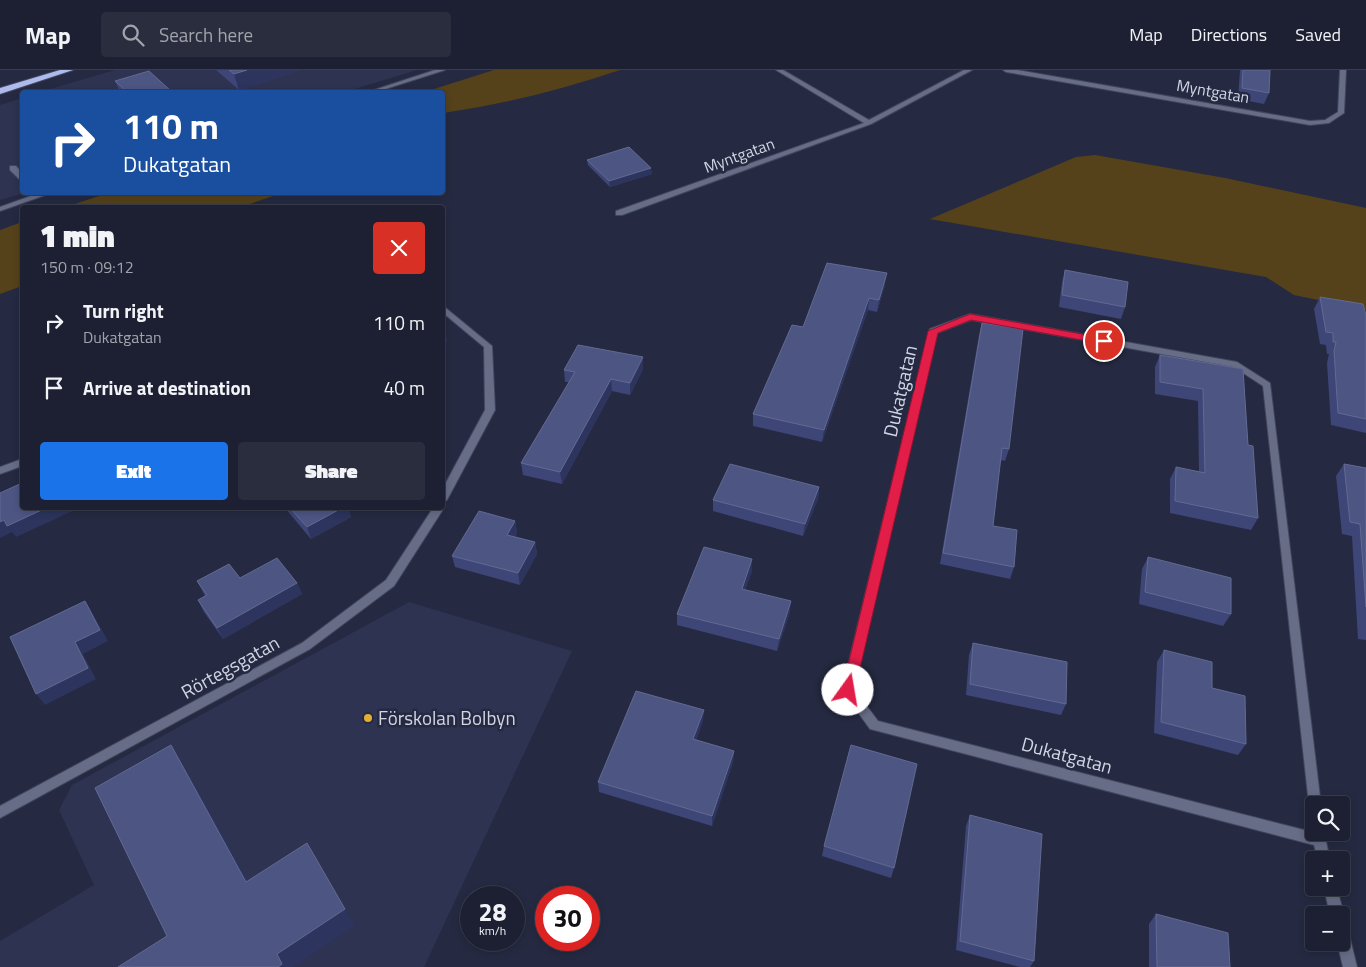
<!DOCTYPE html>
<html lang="en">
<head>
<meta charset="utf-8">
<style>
	:root { --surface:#1c2032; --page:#292d3e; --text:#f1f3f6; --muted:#a0a3ac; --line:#3a3e4d; --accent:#1a73e8 }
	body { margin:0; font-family:"Titillium Web",sans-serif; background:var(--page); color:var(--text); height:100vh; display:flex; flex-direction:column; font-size:19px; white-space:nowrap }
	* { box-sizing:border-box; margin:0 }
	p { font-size:16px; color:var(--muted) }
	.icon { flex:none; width:28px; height:28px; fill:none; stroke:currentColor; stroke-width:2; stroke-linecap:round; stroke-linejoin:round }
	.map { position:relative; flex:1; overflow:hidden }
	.side { position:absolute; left:20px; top:135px; width:425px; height:305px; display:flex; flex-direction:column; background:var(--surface); border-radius:5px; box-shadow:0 2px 8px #0003,0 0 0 1px var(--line) }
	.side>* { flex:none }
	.guide { position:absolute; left:20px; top:20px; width:425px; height:105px; border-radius:5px; box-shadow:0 2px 8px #0003,0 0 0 1px var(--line); background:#1a4fa0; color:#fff; overflow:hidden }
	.controls { position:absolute; left:1305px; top:726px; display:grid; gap:10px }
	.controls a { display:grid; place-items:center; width:45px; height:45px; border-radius:5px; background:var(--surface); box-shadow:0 2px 8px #0003,0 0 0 1px var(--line); font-size:25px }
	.speed { position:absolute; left:460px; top:816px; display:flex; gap:10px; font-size:25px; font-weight:700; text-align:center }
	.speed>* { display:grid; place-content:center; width:65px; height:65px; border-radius:50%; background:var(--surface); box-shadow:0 2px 8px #0003,0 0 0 1px var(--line); line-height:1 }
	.speed small { font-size:12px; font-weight:400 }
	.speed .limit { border:8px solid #d22; background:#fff; color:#111 }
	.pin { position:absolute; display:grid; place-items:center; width:42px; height:42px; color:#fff; margin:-21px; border:2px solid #fff; border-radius:50%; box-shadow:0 1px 5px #0007 }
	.me { position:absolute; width:55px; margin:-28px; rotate:13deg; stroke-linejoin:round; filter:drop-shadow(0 0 4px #0008) }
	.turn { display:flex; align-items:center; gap:18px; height:105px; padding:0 20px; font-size:22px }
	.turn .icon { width:65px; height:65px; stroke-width:2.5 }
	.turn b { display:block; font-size:35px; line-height:42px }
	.round { display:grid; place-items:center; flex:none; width:52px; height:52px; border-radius:5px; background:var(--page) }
	.overview { display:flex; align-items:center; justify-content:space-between; height:85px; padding:0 20px }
	h1 { font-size:30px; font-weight:800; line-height:38px }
	.button { display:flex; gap:10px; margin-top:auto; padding:10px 20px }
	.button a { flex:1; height:58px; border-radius:5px; background:var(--accent); color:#fff; font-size:20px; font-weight:800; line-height:58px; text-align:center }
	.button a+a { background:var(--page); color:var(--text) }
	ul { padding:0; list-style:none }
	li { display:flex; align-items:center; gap:15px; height:65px; padding:0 20px }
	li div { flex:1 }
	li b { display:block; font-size:19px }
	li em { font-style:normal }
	header { display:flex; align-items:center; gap:30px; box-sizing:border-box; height:70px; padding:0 25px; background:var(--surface); border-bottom:1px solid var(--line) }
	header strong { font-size:24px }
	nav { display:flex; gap:28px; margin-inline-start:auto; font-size:18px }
	.search { width:350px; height:45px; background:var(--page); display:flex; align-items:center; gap:12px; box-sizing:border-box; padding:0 18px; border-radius:5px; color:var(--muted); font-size:19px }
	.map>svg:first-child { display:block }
	.built { fill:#2d3351 }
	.green { fill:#55421b }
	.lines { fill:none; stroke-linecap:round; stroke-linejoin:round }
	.service-casing { stroke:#41465c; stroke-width:2 }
	.minor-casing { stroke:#41465c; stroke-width:2 }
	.tertiary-casing { stroke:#41465c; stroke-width:2 }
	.trunk-casing { stroke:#41465c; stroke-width:2 }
	.service { fill:#676d86; fill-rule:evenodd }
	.minor { fill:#676d86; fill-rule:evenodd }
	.tertiary { fill:#676d86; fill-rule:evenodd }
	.trunk { fill:#aebaee; fill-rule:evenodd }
	.wall { fill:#3d4677 }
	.shaded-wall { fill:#2d345d }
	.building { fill:#4d5583; stroke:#626a92 }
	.route { fill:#e11d48; stroke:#92132f }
	.poi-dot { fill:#e2ae34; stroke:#252a42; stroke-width:2 }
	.labels { text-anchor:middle; stroke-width:5; stroke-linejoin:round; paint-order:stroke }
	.far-street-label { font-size:16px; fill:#d1d6e5; stroke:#252a42 }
	.street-label { font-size:19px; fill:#d1d6e5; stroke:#252a42 }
	.poi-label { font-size:19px; fill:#d1d6e5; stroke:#252a42; text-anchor:start }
</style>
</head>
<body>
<header>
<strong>Map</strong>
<div class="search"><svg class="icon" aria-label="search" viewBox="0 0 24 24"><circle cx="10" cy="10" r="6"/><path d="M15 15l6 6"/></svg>Search here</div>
<nav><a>Map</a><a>Directions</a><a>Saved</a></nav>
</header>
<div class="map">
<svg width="1366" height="897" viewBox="0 0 1366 897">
	<rect width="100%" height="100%" fill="#252a42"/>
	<path class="built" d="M115 0H417L345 22H40Z
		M22 28V122L25 123 0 130V35Z
		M409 532 572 581 424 897H0V871L94 815 59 740 72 715Z"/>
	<path class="green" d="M494 0H620C562 20 503 34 443 43L442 22H429L434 19Z
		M1095 85 1225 108 1366 138V240L1294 225 1266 207 930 149 1076 87Z
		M111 122H282V123L241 137H66Z
		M22 152V216L0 224V160Z"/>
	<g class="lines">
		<defs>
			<path id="service" d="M10 96H16L22 103V109H19L10 100Z"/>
			<path id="minor" d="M776 0H783L869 50 964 0H972L871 54 622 145H616V141L864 53Z
				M1003 0H1017L1310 51 1325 50 1338 42 1340 0H1346L1344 43 1329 53 1310 55 1006 2Z
				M442 235 492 276 495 340 447 430 442 433V420L485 340 484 277 442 242Z
				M970 244 1237 292 1270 313 1321 735H1314V740L1311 739 1309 735 1263 316 1234 297 971 250 937 263 854 619 878 651 1312 762 1314 758V762H1324L1330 790H1318L1314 775 874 660 870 659 844 623 842 620 929 261 930 259Z
				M22 389V396L0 404V397Z
				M442 437 443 438 442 441 394 516 310 579 0 748V736L302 573 386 510 433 438Z
				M1324 818H1337L1344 845 1342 850 1341 845H1330Z
				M1341 853 1346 855 1348 860 1357 897H1343L1337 872H1341Z"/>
			<path id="tertiary" d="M435 0H445L376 22H368Z
				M42 122H54L0 141V137Z"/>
			<path id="trunk" d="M60 0H73L0 24V18Z"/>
		</defs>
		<use href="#service" class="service-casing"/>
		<use href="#minor" class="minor-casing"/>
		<use href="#tertiary" class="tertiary-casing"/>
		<use href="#trunk" class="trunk-casing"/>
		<use href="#service" class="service"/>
		<use href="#minor" class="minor"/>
		<use href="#tertiary" class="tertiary"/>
		<use href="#trunk" class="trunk"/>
	</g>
	<path class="wall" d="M216 0H301L239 20Z
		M1240 0H1270L1269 23 1264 34 1238 29Z
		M115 11 172 22H120Z
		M587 90 652 104 610 117 588 95Z
		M1065 200 1125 237 1121 249 1059 237 1062 212Z
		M885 215 877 242 868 240 822 372 753 356V344L803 257Z
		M1320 227 1366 245V363L1331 355 1327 293 1329 284H1327L1326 275 1320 274 1314 239Z
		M982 253 1009 379 1005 391 1000 390 993 456 1014 497 1010 509 940 494 979 265Z
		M1160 285 1243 299 1248 375 1258 448 1251 460 1170 443V409L1176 397 1199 402 1198 331 1155 324V297Z
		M643 299 630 325 612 321 562 414 523 405 521 393 569 312H565L564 300Z
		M1344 394 1366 398V570L1358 569 1352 466 1342 464 1336 406Z
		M819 417 818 429 803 466 713 441V430Z
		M285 438H348L351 447 311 469Z
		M515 451 517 462 515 467 535 472 537 484 520 515 455 497 452 486Z
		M1148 487 1231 544 1223 556 1139 534 1142 499Z
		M752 489V501L745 520 790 542 777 581 677 555V544Z
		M240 508 297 513 302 524 223 569 204 542 198 530 205 526 197 511Z
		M973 573 1066 634 1061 645 966 625 969 585Z
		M1164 580 1212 618 1246 674 1238 685 1154 663 1157 592Z
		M703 651 696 670 734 681 733 692 712 756 599 722 598 712Z
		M970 745 1034 891 1030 897H1020L956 880 966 756Z
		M824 776 894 798 891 808 822 786Z
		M1156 844 1230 897H1149V854Z"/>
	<path class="shaded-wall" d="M247 0H301L239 20 234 4Z
		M651 98 652 104 610 117 609 111Z
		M887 203 885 215 877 242 879 230Z
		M869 228 868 240 822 372 824 360Z
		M442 260H444L447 271 442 273Z
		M643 287V299L630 325V313Z
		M611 309 612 321 562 414 560 402Z
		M819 417 818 429 803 466 805 454Z
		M46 438H79L16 467 12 462 0 468V452L4 450Z
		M342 438H348L351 447 311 469 307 457Z
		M515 451 517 462 509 477 507 465Z
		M535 472 537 484 520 515 518 503Z
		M752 489V501L741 530 742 519Z
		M297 513 302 524 223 569 217 558Z
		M85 531 92 542 108 571 83 584 96 609 45 635 36 624Z
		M791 531 790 542 777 581 779 569Z
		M704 640 703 651 693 680V669Z
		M171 675 184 695 258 829 246 812Z
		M734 681 733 692 712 756V746Z
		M345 839 355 856 294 897H278L277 884Z"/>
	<path class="building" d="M229 0H247L234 4Z
		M1243 0H1270L1269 23 1242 18Z
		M149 1 171 21 166 22H127L115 11Z
		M629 77 651 98 609 111 587 90Z
		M827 193 887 203 879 230 869 228 824 360 753 344 792 255 803 257Z
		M1065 200 1128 212 1125 237 1062 225Z
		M1320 227 1363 234 1366 245V349L1338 343 1334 281 1336 272H1333V263L1326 262Z
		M982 253 1023 259 1009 379 1002 378 993 456 1017 460 1014 497 943 483Z
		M578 275 643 287 630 313 611 309 560 402 521 393 575 302 564 300Z
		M1160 285 1243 299 1248 375 1253 376 1258 448 1175 431 1176 397 1205 403 1203 319 1160 312Z
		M730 394 819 417 805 454 713 430Z
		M1344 394 1366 398V537L1360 454 1350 452Z
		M22 413V438H46L7 456 4 450 0 452V423Z
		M290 438H342L307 457Z
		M479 441 515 451 507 465 535 472 518 503 452 486Z
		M704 477 752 489 742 519 791 531 779 569 677 544Z
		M1148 487 1231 508V544L1145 522Z
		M277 488 297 513 217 558 198 530 207 525 197 511 229 494 240 508Z
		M85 531 100 560 75 572 88 598 36 624 10 567Z
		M973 573 1067 592 1066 634 970 614Z
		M1164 580 1212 592V618L1245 626 1246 674 1161 652Z
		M636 621 704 640 693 669 734 681 712 746 598 712Z
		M171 675 246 812 307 773 345 839 277 884 282 894 278 897H118L167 866 95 718Z
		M851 675 917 694 894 798 824 776Z
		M970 745 1042 764 1034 891 960 871Z
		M1156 844 1228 863 1230 897H1157Z"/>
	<path class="route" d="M970 244 1104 268 1108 271 1104 274 971 250 938 263 855 620 848 626 842 620 928 261Z"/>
	<circle class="poi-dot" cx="368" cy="648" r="5"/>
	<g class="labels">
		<g class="far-street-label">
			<text transform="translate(1213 21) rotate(10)" y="6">Myntgatan</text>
			<text transform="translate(739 85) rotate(-20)" y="6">Myntgatan</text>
		</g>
		<g class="street-label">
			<text transform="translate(900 321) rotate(-77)" y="7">Dukatgatan</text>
			<text transform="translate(230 597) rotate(-29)" y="7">Rörtegsgatan</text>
			<text transform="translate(1067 685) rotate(15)" y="7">Dukatgatan</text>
		</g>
		<g class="poi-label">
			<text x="378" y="655">Förskolan Bolbyn</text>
		</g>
	</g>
</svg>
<div class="controls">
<a><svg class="icon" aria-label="search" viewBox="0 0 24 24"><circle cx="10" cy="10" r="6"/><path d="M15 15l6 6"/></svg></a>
<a>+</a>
<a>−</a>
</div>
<div class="speed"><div>28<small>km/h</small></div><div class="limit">30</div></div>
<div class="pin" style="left:1104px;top:271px;background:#d93025"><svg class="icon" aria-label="arrive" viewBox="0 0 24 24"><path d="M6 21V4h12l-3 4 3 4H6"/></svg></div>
<svg class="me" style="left:848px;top:620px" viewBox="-20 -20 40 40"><circle r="19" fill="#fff"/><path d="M0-13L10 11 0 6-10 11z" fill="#e11d48"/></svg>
<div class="guide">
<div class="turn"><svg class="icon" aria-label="right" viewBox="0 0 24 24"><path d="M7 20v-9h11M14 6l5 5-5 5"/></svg><div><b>110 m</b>Dukatgatan</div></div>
</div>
<section class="side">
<div class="overview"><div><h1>1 min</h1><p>150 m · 09:12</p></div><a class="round" style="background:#d93025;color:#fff"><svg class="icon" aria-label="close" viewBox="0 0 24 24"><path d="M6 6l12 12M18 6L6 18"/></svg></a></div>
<ul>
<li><svg class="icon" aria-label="right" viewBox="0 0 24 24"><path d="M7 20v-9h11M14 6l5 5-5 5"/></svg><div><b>Turn right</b><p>Dukatgatan</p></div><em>110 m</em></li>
<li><svg class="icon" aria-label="arrive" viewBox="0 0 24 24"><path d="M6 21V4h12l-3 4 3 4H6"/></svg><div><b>Arrive at destination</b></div><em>40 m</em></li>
</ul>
<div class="button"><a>Exit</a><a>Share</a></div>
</section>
</div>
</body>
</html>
